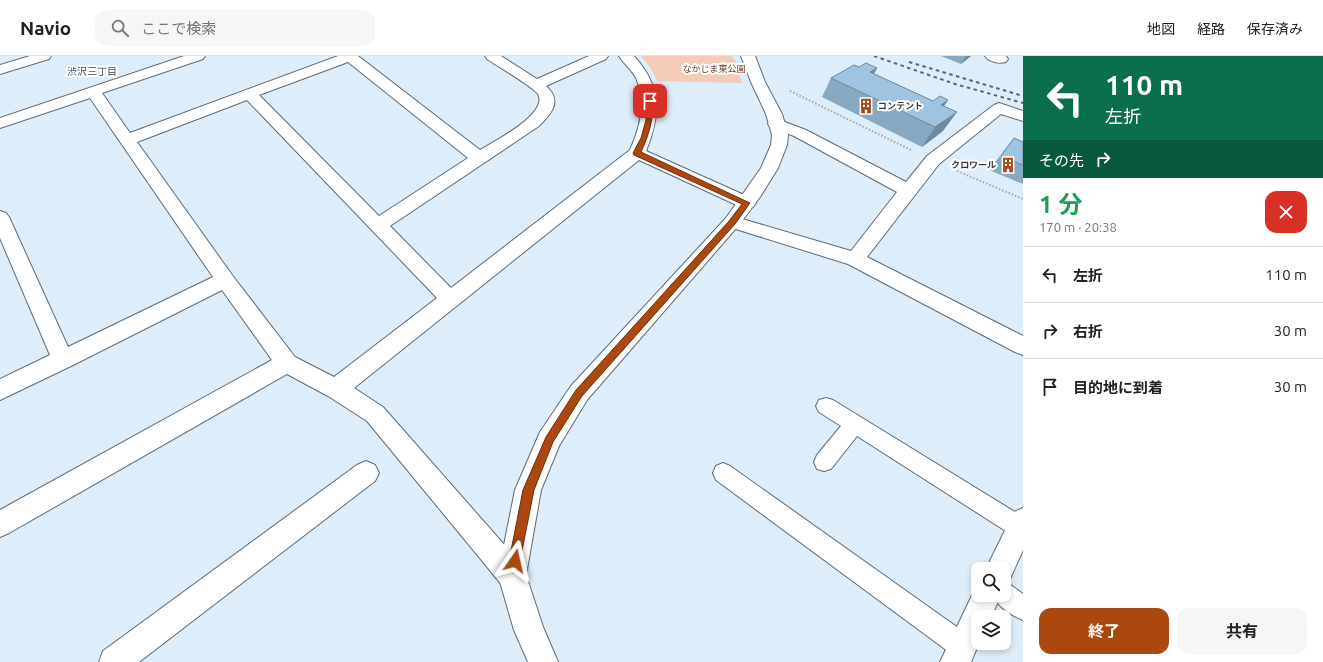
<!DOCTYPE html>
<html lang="ja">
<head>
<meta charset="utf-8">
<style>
	:root { --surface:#fff; --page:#f6f6f6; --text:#202124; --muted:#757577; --line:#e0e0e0; --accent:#ab480f }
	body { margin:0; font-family:Ubuntu,"Noto Sans JP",sans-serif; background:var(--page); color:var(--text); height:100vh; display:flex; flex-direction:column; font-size:15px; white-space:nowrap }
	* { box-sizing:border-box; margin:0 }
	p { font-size:13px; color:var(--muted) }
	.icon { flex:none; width:22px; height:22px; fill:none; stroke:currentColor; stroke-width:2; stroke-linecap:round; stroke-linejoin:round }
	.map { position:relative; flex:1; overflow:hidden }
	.sheet { display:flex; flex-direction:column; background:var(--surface); width:300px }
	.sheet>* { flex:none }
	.top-card { background:#0b6e4f; color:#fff; overflow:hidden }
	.buttons { position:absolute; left:971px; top:506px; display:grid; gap:8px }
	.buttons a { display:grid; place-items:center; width:40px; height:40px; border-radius:8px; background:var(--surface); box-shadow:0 2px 6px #0003; font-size:20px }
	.pin { position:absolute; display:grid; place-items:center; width:34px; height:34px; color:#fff; margin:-17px; border-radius:8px; box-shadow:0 2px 6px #0006 }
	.me { position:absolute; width:44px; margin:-22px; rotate:11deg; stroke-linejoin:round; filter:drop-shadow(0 0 3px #0008) }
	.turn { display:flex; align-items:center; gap:14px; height:84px; padding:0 16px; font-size:18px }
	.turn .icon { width:52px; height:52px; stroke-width:2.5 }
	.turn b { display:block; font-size:28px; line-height:34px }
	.then { display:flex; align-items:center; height:38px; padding:0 16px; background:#0003; gap:8px; font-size:15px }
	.round { display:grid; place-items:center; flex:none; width:42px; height:42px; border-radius:12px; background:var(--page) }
	.headline { display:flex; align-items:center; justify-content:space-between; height:68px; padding:0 16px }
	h1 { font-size:24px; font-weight:700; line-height:30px; color:#1e9e55 }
	.primary-button { display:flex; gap:8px; margin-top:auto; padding:8px 16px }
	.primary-button a { flex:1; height:46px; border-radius:12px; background:var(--accent); color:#fff; font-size:16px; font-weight:700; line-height:46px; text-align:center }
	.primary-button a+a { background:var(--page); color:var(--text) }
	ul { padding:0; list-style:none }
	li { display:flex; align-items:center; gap:12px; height:56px; padding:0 16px; border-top:1px solid var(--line) }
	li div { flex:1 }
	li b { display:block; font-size:15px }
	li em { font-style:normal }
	header { display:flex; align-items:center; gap:24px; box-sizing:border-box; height:56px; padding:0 20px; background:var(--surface); border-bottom:1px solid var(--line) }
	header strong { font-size:19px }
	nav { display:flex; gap:22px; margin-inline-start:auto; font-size:14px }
	.search { width:280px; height:36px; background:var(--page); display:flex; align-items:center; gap:10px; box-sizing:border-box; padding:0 14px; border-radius:12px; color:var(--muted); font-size:15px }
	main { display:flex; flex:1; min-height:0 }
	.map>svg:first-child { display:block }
	.green { fill:#f4cab9 }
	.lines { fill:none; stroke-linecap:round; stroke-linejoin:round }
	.lane-casing { stroke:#5e6b76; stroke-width:2 }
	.street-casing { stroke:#5e6b76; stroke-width:2 }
	.secondary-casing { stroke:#5e6b76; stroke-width:2 }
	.path { stroke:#9da9b3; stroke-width:2; stroke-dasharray:1.5 2; stroke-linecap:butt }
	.lane { fill:#fff; fill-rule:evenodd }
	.street { fill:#fff; fill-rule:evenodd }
	.secondary { fill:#fff; fill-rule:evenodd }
	.rail { stroke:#5d656c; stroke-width:2; stroke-dasharray:3.5 3.5; stroke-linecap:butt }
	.wall { fill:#88a9c2 }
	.shaded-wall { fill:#6f899e }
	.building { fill:#9ec4e1; stroke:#6f899e }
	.route { fill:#ab480f; stroke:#6f2f0a }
	.labels { text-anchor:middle; stroke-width:4; stroke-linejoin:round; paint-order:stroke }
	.far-park-label { font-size:9px; fill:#70381e; stroke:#fff }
	.far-poi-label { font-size:9px; font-weight:bold; fill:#353b40; stroke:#fff; text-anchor:start }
	.far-neighbourhood-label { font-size:10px; fill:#404d57; stroke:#fff }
</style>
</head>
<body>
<header>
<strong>Navio</strong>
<div class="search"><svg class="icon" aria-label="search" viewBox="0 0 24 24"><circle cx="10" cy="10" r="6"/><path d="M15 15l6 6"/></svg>ここで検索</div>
<nav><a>地図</a><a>経路</a><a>保存済み</a></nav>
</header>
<main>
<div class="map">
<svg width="1023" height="606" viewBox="0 0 1023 606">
	<rect width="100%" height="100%" fill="#deedfa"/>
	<path class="green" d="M641 0H732L736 6 742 27 657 25 650 11Z"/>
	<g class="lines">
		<defs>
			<path id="lane" d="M826 342 833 344 1023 461V480L1020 482 1012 479 857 380 831 413 824 415 817 413 814 406 817 399 841 370 819 356 816 350 819 344Z
				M723 407 730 410 971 581 974 590 971 599 962 602 953 599 716 424 713 417 716 410Z
				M1004 526 1012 530 1023 538V564C1011 559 998 551 993 539H1004Z"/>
			<path id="street" d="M30 0H51L49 3 0 18V9Z
				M184 0H205L203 3 102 37 130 77 338 0H358L480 94C493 86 549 58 538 38 533 31 496 9 487 3L485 0H501L537 23 589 0H608L606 3 546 30C563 45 551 58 539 70L390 170 451 232 630 94C640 72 647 46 636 22 632 14 624 8 619 0H634C662 31 661 58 646 95L753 143 756 147 753 151 747 153 741 151 639 104 354 332 383 351 522 509 526 519 522 529 512 533 502 529 367 365 328 340 287 318 9 477 0 481V454L272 304 222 234 71 310 0 344V323L50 299 0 182V155L6 157 9 161 68 291 213 221 90 42 0 72V62ZM348 6 468 102 379 160 259 39ZM247 44 437 242 334 321 295 301 232 219 137 86Z
				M985 0H1006L1008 3 1006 6C999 8 989 6 985 0Z
				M999 47 1023 55V65L1001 58 939 108 867 201 1023 280V299L1015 296 848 208 726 170 723 166 726 162 732 160 851 195 897 136 794 80 770 71 768 68 770 65 776 63 782 65 806 74 906 126 927 100 994 49Z
				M366 405 375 409 379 417 375 425 139 606H99L103 595 357 409Z
				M1023 452V494L1010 523 1004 525V513H986L1014 456Z
				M977 529 978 539H1001L991 561H978V587H979L971 606H940Z"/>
			<path id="secondary" d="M741 0H755L765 26 782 58 788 79 787 89 778 112 760 141 738 170 587 344 559 390 541 434 526 519 543 571 558 606H528L514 574 498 519 515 434 540 376 571 330 726 162 761 112 771 89 772 79 766 58 751 26Z"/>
		</defs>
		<use href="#lane" class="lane-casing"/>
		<use href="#street" class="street-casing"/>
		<use href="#secondary" class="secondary-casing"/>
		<path class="path" d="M790 35 911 94
			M957 115 1023 143"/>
		<use href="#lane" class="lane"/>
		<use href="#street" class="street"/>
		<use href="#secondary" class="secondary"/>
		<path class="rail" d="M874 0 955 28 1023 47
			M909 6 1023 40"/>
	</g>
	<path class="wall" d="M941 0H971L961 8Z
		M859 11 877 12 874 18 933 45 948 44 944 50 943 75 922 91 822 41 831 22Z
		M1014 82 1023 86V128L989 114Z"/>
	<path class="shaded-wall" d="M966 0H971L961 8 965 1Z
		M877 12 867 31 870 16Z
		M948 44 935 63 941 49Z
		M957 56 943 75 922 91 935 71Z"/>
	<path class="building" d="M866 7 877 12 870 16 933 45 940 40 948 44 941 49 957 56 935 71 831 22 854 9 859 11Z
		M1014 82 1023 86V109L1001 100Z"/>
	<path class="route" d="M647 44 653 45C653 66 649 78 641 96L750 147 735 168 582 340 553 386 534 434 520 505 519 509 515 510 511 509 509 505 523 434 546 381 576 334 729 165 742 148 634 99 633 97 641 82 646 64Z"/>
	<defs>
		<symbol id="building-bare" viewBox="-9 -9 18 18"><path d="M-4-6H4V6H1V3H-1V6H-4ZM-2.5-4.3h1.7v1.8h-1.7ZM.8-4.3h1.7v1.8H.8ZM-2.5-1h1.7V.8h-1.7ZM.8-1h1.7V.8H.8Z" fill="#ab480f" stroke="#fff" stroke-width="2.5" paint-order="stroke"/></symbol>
	</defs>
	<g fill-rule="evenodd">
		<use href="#building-bare" x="855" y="39" width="22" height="22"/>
		<use href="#building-bare" x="997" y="98" width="22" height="22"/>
	</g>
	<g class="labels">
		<g class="far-park-label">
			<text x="714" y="16">なかじま東公園</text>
		</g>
		<g class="far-poi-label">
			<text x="878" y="53">コンテント</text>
			<text x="996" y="112" text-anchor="end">クロワール</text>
		</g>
		<g class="far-neighbourhood-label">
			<text x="92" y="19">渋沢三丁目</text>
		</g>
	</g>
</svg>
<div class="buttons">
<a><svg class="icon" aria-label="search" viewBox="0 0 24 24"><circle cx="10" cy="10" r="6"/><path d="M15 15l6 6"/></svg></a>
<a><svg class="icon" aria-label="layers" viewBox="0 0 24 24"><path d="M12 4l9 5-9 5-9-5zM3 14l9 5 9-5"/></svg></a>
</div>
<div class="pin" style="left:650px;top:45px;background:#d93025"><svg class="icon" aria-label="arrive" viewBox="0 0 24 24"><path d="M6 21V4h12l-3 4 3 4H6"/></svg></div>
<svg class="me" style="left:515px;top:505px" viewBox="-20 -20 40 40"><path d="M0-17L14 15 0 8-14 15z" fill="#ab480f" stroke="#fff" stroke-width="4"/></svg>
</div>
<section class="sheet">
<div class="top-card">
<div class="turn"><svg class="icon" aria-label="left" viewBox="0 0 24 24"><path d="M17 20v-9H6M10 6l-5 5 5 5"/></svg><div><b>110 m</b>左折</div></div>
<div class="then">その先<svg class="icon" aria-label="right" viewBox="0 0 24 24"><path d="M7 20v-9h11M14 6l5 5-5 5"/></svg></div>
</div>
<div class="headline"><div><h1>1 分</h1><p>170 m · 20:38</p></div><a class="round" style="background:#d93025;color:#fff"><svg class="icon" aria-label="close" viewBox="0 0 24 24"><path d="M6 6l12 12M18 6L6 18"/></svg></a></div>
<ul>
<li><svg class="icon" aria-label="left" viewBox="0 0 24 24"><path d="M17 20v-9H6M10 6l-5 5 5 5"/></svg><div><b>左折</b></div><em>110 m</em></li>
<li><svg class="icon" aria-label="right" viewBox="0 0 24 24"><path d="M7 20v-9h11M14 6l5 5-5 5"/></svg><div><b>右折</b></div><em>30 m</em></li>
<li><svg class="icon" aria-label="arrive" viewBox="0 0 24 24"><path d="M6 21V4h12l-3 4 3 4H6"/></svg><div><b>目的地に到着</b></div><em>30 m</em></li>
</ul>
<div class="primary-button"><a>終了</a><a>共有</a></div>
</section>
</main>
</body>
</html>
